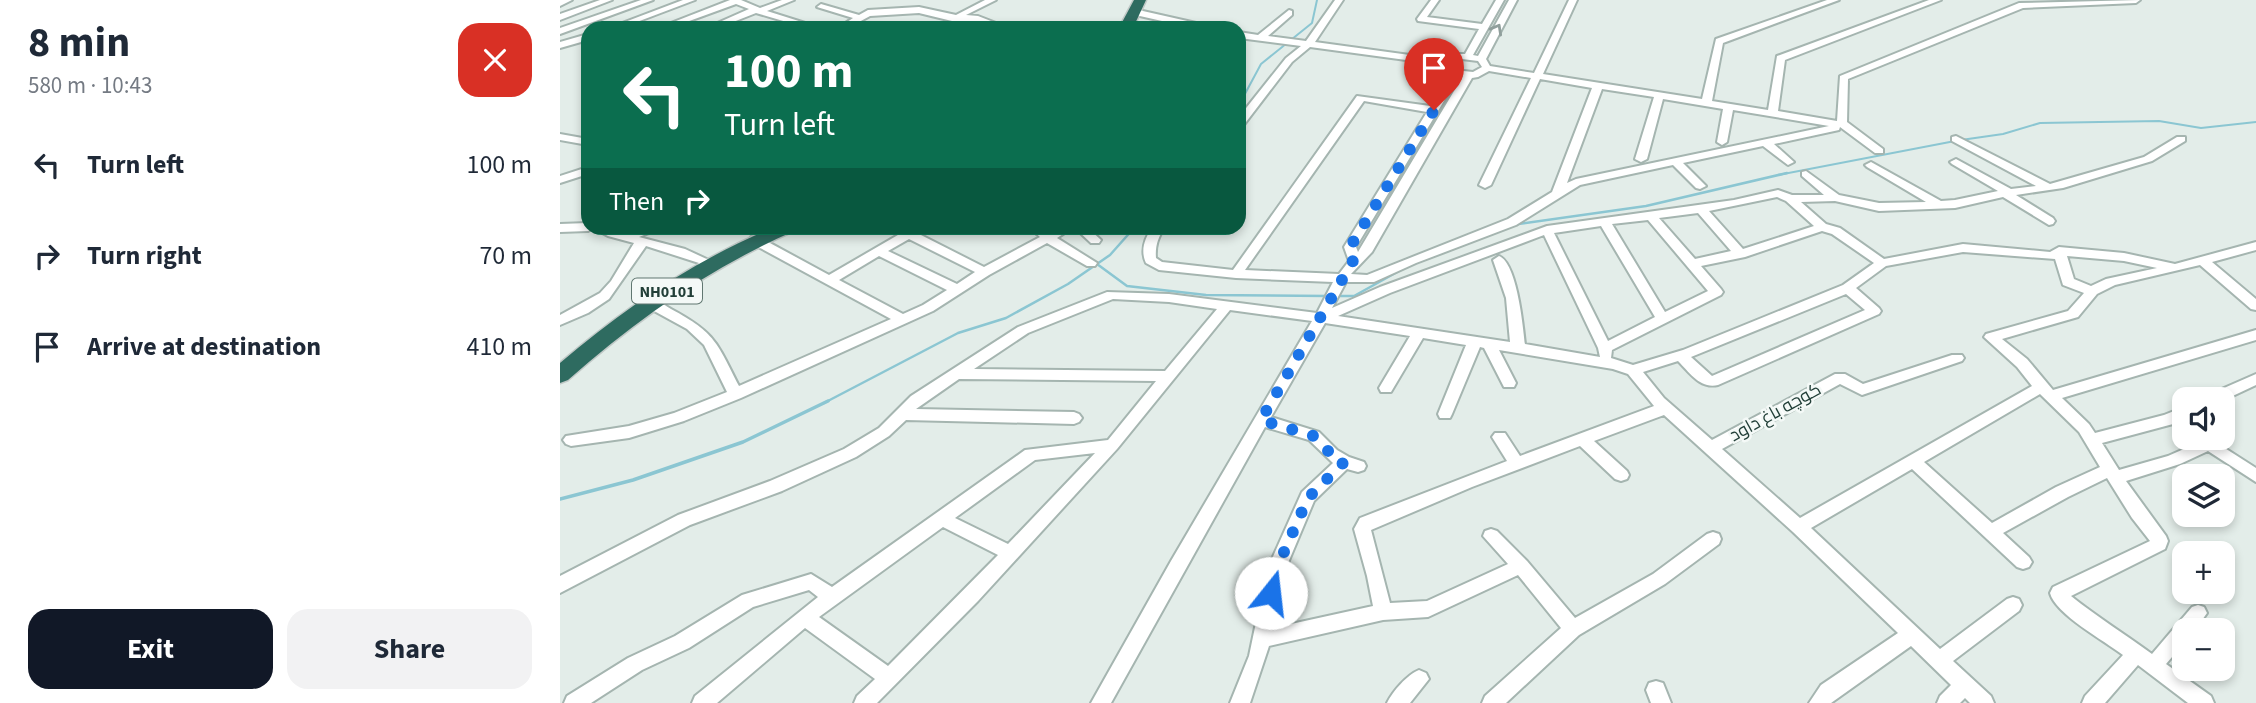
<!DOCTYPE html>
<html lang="en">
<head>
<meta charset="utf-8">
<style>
	:root { --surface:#fff; --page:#f2f2f3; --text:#1f2937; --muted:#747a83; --accent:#111827 }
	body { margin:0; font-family:"Source Sans 3",Cairo,sans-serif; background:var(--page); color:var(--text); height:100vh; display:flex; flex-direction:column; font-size:26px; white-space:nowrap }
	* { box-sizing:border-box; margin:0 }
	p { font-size:23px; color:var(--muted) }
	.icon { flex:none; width:38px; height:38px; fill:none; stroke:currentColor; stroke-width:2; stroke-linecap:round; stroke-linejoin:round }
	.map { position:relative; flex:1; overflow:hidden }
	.sheet { display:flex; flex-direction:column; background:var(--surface); width:560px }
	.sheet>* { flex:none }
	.guide { position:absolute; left:21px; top:21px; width:665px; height:214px; border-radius:21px; box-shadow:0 4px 10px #0003; background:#0b6e4f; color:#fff; overflow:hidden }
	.tools { position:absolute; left:1612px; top:387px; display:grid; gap:14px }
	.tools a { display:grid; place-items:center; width:63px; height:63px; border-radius:14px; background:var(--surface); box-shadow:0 4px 10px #0003; font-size:35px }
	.pin { position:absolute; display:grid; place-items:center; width:60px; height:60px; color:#fff; margin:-72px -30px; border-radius:50% 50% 50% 0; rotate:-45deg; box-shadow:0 0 7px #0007 }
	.pin .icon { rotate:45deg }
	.me { position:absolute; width:77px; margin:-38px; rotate:16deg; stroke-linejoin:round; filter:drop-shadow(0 0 5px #0008) }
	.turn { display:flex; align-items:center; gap:24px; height:147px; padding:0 28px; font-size:32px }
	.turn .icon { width:91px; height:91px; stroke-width:2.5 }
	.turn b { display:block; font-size:49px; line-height:60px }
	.then { display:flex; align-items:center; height:66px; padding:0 28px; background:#0003; gap:14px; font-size:26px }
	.round { display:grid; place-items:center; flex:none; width:74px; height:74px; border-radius:21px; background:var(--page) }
	.head { display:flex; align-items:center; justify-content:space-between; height:119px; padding:0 28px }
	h1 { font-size:42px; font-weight:700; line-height:52px }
	.button { display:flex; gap:14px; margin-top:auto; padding:14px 28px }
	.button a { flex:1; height:80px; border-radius:21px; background:var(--accent); color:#fff; font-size:28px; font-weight:700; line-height:80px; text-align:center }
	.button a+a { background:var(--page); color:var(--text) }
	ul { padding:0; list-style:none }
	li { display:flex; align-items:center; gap:21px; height:91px; padding:0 28px }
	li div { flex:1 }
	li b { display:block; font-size:26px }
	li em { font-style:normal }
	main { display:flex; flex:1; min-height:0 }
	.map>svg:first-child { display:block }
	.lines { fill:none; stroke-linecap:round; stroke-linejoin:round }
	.stream-far2 { stroke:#8bc6d2; stroke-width:2 }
	.stream-far1 { stroke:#8bc6d2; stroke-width:2.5 }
	.stream { stroke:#8bc6d2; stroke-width:3.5 }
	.minor-casing { stroke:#a5b5b0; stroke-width:4 }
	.highway-casing { stroke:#c1c9c7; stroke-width:3 }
	.minor { fill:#fff; fill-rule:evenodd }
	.highway { fill:#2e6b60; fill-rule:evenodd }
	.oneway { stroke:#909f9c }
	.route { stroke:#1a73e8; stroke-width:12; stroke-dasharray:0 21.6 }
	.labels { text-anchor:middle; stroke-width:5; stroke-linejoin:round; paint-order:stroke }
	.shield { fill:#f4f9f7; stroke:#617771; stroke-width:2 }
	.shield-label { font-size:16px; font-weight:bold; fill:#223f38 }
	.street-label { font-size:18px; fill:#223f38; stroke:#f4f9f7 }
</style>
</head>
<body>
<main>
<section class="sheet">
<div class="head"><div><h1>8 min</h1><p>580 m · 10:43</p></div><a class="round" style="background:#d93025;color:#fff"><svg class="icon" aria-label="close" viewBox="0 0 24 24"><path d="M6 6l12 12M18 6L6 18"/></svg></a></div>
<ul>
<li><svg class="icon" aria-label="left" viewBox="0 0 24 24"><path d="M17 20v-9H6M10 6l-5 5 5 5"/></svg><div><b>Turn left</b></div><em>100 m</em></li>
<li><svg class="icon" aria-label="right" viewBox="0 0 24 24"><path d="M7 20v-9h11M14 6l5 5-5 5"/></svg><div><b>Turn right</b></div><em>70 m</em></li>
<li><svg class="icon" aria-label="arrive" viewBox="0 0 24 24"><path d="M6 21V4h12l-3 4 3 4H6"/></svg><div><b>Arrive at destination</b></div><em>410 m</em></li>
</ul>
<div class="button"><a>Exit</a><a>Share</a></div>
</section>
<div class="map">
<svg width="1696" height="703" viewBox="0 0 1696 703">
	<rect width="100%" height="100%" fill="#e3ede9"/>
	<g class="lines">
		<path class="stream-far2" d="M679 105 701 64 752 23 757 0
			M1401 140 1443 134 1480 123 1599 121 1641 128 1696 122
			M1218 175 1395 141"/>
		<path class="stream-far1" d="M958 224 1086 206 1227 173
			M537 264 567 286 646 295 768 296
			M778 296H794L848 266
			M264 403 398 333 446 318 508 284 550 255 574 228"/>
		<path class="stream" d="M0 499 73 480 183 442 268 401"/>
		<defs>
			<path id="minor" d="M0 0H12L0 6Z
				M40 0H52L0 20V14Z
				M81 0H93L0 34V28Z
				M123 0H135L61 28H49Z
				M170 0H181L200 8 222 0H234L207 11 261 28H247L196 13 158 28H146L189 9 176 4 110 28H98Z
				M425 0H436L406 15 418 16 449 28H436L414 21H392L359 13 310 16 288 28H278L293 18 257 7 261 4 299 15 308 10 359 7 396 15Z
				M775 0H783L755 42 886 60 898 54H905L919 29 858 21 857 19 871 0H879L867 17 922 24 936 0H944L913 55 918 56 949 0H957L926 59 930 66 974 73 1009 0H1017L983 74 1142 99 1156 39 1267 0H1279L1163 43 1152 101 1208 110 1217 56 1369 0H1381L1225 60 1218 111 1277 121 1280 76 1459 3 1580 0 1576 3 1463 8 1288 79 1287 122 1323 149V153H1315L1280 127 1279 130 1214 144 1234 162 1228 165 1203 146 1123 163 1146 186 1140 189 1136 188 1113 165 1020 185 956 225 856 263 814 282H786L772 308 820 287 987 226 1174 200 1218 190 1232 195H1264L1242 176V172L1246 171 1279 195 1319 203 1366 202 1307 167 1305 165 1311 162 1381 201 1395 200 1438 191 1392 164 1390 162 1396 159 1451 189 1476 186 1392 141V137L1396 136 1490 184 1584 157 1617 137H1625V141L1592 161 1503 188 1456 195 1493 218 1495 221 1493 224 1489 225 1443 197 1395 208 1319 211 1275 201 1241 202 1266 224 1280 228 1324 259 1403 244 1490 252 1499 247 1564 253 1615 264 1696 242V250L1652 262 1696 299V310L1691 309 1640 265 1555 285 1537 294 1518 317 1442 339 1467 359 1493 390 1696 330V340L1502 398 1529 424 1535 433 1604 415 1624 407V419L1613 424 1542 443 1559 470 1608 456 1649 438 1696 468V482L1648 451 1620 464 1566 481 1606 536 1608 541 1605 549 1511 596C1537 617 1565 634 1592 654L1632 607 1638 605 1644 607 1647 613 1635 630H1624V643L1606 664 1651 696 1654 703H1628L1578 665 1545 703H1522L1525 696 1563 655C1545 641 1495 614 1490 593L1493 587 1590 541 1572 518 1547 478 1508 497 1443 533 1469 557 1472 562 1469 567 1463 569 1457 567 1352 469 1251 528 1380 649 1447 599 1453 597 1459 599 1462 605 1459 611 1393 661 1431 696 1434 703H1410L1405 698 1400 703H1377L1380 696 1391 685 1351 646 1271 703H1249L1261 685 1338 633 1233 532 1104 415 1034 441 1067 471 1069 475 1067 479 1061 481 1055 479 1020 446 912 487 811 530 830 603 867 601 948 564 923 536 925 531 931 529 937 531 967 561 1015 618 1093 574 1147 534 1153 532 1159 534 1161 539 1159 544 1105 584 1019 635 946 703H922L925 696 1001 628 958 575 868 617 823 620 709 646 690 703H670L689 656 707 570 742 492 773 463 749 440 705 427 551 703H531L611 561 752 321 670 310 557 449 418 601 317 703H294L297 696 315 679 245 628 157 703H132L135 696 258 597 249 590 193 607 129 648 82 670 31 703H4L7 696 68 658 115 636 182 595 251 574 272 587 465 450 548 440 596 381 399 379 356 409 514 412 519 414 522 418 519 422 514 424 346 420 329 436 296 457 222 491 130 525 0 593V576L118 515 210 481 284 449 319 428 351 396 458 327 547 292 609 294 757 313 773 282 676 278 599 270 586 263C580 250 585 238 592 228H604C598 238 595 246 596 258L602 262 673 270 797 96 870 106 890 75 887 74 883 65 750 47 732 62 683 126 679 127V117L726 58 741 46 679 38V32L698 35 729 10 732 11V15L708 36 746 41ZM902 59 918 61 922 67 913 72 894 70 892 64ZM929 71 971 78 919 185 925 188 931 185 980 79 1032 88 992 192 948 219 807 275 791 274 812 252 912 78 918 77ZM899 76H903L798 252 796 247ZM1042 89 1094 97 1075 159 1081 162 1087 159 1103 99 1163 109 1157 142 1162 145 1167 142 1173 110 1269 126 1016 179 1007 183ZM804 101 867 112 784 247 789 261 779 274 685 270ZM1217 197 1226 201 1254 226 1183 249 1149 211ZM1138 213 1171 251 1135 259 1099 218ZM1088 220 1148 291 1105 312 1052 224ZM1041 226 1095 317 1048 341 994 233ZM1262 231 1272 234 1314 263 1283 285 1123 350 1073 365 1051 358 1052 350 1161 295 1163 292 1161 289 1141 266 1185 257ZM984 235 1038 348 1040 357 965 344C963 326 957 263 939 256L933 260 946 298 950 342 778 316 830 293ZM1403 252 1495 259 1503 285 1524 293 1508 311 1426 334 1424 337 1457 367 1472 386 1240 518 1162 449 1280 384 1302 395 1402 361 1404 358 1402 355H1392L1303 384 1285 374H1275L1152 440 1104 398 1083 372 1118 361C1130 373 1140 389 1158 385L1319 314 1321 311 1319 308 1296 288 1326 266ZM1507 256 1564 261 1597 268 1546 279 1531 286 1514 279ZM1286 294 1305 310 1152 376 1131 357ZM553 299 609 302 657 309 605 371 414 369 468 333ZM765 323 850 336 819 388 821 392H831L863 338 906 345 878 414 880 418H890L892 414 920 347 924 348 944 387H954L956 383 939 350 1053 369 1068 374 1094 406 960 456 945 433H935L932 437 947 461 800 518 794 529 807 576 813 606 713 628 725 570 754 501 787 469 798 472 804 470 806 466 804 462 789 457 777 450 759 432 711 417ZM1480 394 1519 432 1540 467 1496 487 1432 523 1364 462ZM535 453 448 544 395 518 475 460ZM383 527 438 555 328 666 259 617Z
				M574 9 645 25 649 28H633L571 14 570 12Z
				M28 34V40L0 48V42Z
				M0 134 28 139V145L0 140Z
				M28 167V174L0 183V176Z
				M28 223V228H48L66 234 81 228H96L94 231 79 237 125 249 153 262 145 272 141 273 135 269 139 263 86 246 49 299 28 313 0 325V315L40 293 51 281 74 243 48 236 33 228 28 231 0 232V224Z
				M350 228H364L357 233 424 267 480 237 470 228H483L489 232 498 228H512L497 238 537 263 535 266H527L487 243 429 275 373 311 181 398 124 421 69 438 11 446 6 444 3 440 6 436 69 426 114 413 167 392 144 345 127 329 85 306 83 303 85 300C95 298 102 304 111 309 156 333 157 343 179 386L331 319 191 243 189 240 191 237H199L269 275ZM349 239 415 272 397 284 328 251ZM319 256 387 290 363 305 343 314 279 280Z
				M515 228H528L541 240 539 243H531Z
				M1696 374V385L1662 401V399H1646L1648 395Z
				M859 670 866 673 869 679 850 703H827C833 691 847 675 859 670Z
				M1096 681 1103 683 1111 703H1091L1086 690 1089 683Z"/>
			<path id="highway" d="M574 0H586L573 28H559Z
				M212 228H235L232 232C148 269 76 320 8 380L0 383V363C65 308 133 261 212 228Z"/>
		</defs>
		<use href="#minor" class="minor-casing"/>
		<use href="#highway" class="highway-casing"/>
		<use href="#minor" class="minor"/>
		<use href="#highway" class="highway"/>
	</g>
	<defs><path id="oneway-chevron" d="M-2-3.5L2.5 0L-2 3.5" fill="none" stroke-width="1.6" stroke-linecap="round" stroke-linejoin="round" transform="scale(1.75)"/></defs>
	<use class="oneway" href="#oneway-chevron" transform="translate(937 29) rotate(-61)"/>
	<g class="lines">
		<path class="route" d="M711 593 716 570 748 498 784 462 771 454 754 436 701 420 794 259 790 247 874 110"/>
	</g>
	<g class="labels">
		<rect class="shield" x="72" y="278.5" width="70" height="25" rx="5"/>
		<g class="shield-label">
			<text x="107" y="297">NH0101</text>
		</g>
		<g class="street-label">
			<text transform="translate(1215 412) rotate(-29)" y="6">کوچه باغ داود</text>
		</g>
	</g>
</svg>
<div class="tools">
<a><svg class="icon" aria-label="sound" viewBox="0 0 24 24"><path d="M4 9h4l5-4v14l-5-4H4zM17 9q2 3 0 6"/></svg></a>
<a><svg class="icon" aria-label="layers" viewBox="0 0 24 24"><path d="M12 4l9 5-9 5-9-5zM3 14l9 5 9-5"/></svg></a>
<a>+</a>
<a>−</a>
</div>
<div class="pin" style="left:874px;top:110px;background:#d93025"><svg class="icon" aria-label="arrive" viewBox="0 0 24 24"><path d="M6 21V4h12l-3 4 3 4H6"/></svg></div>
<svg class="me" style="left:711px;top:593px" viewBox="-20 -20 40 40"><circle r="19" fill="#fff"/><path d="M0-13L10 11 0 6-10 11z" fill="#1a73e8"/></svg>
<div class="guide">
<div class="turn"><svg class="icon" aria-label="left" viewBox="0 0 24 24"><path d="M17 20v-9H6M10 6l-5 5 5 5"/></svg><div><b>100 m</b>Turn left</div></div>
<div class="then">Then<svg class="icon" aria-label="right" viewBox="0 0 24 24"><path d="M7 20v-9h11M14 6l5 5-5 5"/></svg></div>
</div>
</div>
</main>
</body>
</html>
